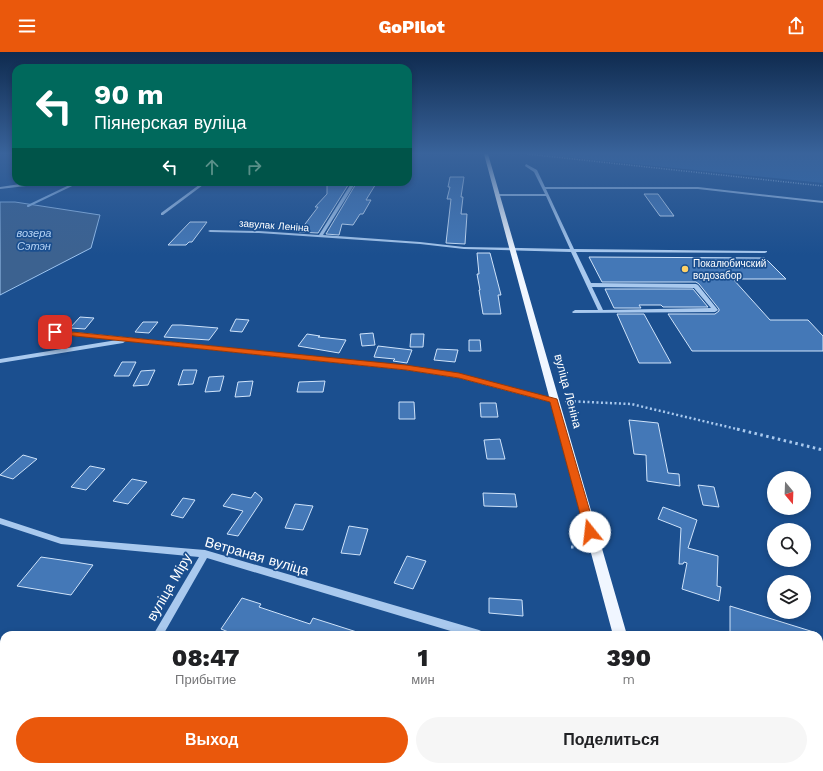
<!DOCTYPE html>
<html lang="ru">
<head>
<meta charset="utf-8">
<style>
	:root { --surface:#fff; --page:#f6f6f6; --text:#202124; --muted:#757577; --accent:#ea580c }
	body { margin:0; font-family:"Work Sans",sans-serif; background:var(--page); color:var(--text); height:100vh; display:flex; flex-direction:column; font-size:15px; white-space:nowrap }
	* { box-sizing:border-box; margin:0 }
	p { font-size:13px; color:var(--muted) }
	.icon { flex:none; width:22px; height:22px; fill:none; stroke:currentColor; stroke-width:2; stroke-linecap:round; stroke-linejoin:round }
	.map { position:relative; flex:1; overflow:hidden }
	.side { position:absolute; left:0px; top:579px; width:823px; height:140px; display:flex; flex-direction:column; background:var(--surface); border-radius:12px 12px 0 0; box-shadow:0 2px 6px #0003 }
	.side>* { flex:none }
	.banner { position:absolute; left:12px; top:12px; width:400px; height:122px; border-radius:12px; box-shadow:0 2px 6px #0003; background:#00695c; color:#fff; overflow:hidden }
	.needle { width:26px; rotate:161deg }
	.fabs { position:absolute; left:767px; top:419px; display:grid; gap:8px }
	.fabs a { display:grid; place-items:center; width:44px; height:44px; border-radius:50%; background:var(--surface); box-shadow:0 2px 6px #0003; font-size:20px }
	.pin { position:absolute; display:grid; place-items:center; width:34px; height:34px; color:#fff; margin:-17px; border-radius:8px; box-shadow:0 2px 6px #0006 }
	.me { position:absolute; width:44px; margin:-22px; rotate:344deg; stroke-linejoin:round; filter:drop-shadow(0 0 3px #0008) }
	.turn { display:flex; align-items:center; gap:14px; height:84px; padding:0 16px; font-size:18px }
	.turn .icon { width:52px; height:52px; stroke-width:2.5 }
	.turn b { display:block; font-size:28px; line-height:34px }
	.lanes { display:flex; align-items:center; height:38px; padding:0 16px; background:#0003; justify-content:center; gap:20px; direction:ltr }
	.lanes .off { opacity:.35 }
	.eta { display:flex; justify-content:space-evenly; align-items:center; height:68px; text-align:center }
	.eta b { font-size:24px; font-weight:800; line-height:28px }
	.cta { display:flex; gap:8px; margin-top:auto; padding:8px 16px }
	.cta a { flex:1; height:46px; border-radius:24px; background:var(--accent); color:#fff; font-size:16px; font-weight:800; line-height:46px; text-align:center }
	.cta a+a { background:var(--page); color:var(--text) }
	header { display:flex; justify-content:space-between; align-items:center; height:52px; padding:0 16px; background:var(--accent); color:#fff; font-size:18px; font-weight:800 }
	.map>svg:first-child { display:block }
	.green { fill:#2e69ad }
	.water { fill:#3c6290; stroke:#9cc4f0 }
	.lines { fill:none; stroke-linecap:round; stroke-linejoin:round }
	.stream { stroke:#9cc4f0; stroke-width:2 }
	.building { fill:#4478b7; stroke:#cfe3fa }
	.path-far2 { stroke:#a9c9ee; stroke-width:1.5; stroke-dasharray:1 1.5; stroke-linecap:butt }
	.path-far1 { stroke:#a9c9ee; stroke-width:2.5; stroke-dasharray:2 2.5; stroke-linecap:butt }
	.path { stroke:#a9c9ee; stroke-width:3; stroke-dasharray:2.5 3.5; stroke-linecap:butt }
	.minor { fill:#a9c9ee; fill-rule:evenodd }
	.major { fill:#f0f6ff; fill-rule:evenodd }
	.route { fill:#ea580c; stroke:#983908 }
	.poi-dot { fill:#ffd166; stroke:#1b4f8f; stroke-width:1.5 }
	.labels { text-anchor:middle; stroke-width:3.5; stroke-linejoin:round; paint-order:stroke }
	.far-street-label { font-size:10px; fill:#fff; stroke:#1b4f8f }
	.far-poi-label { font-size:10px; fill:#fff; stroke:#1b4f8f; text-anchor:start }
	.far-water-label { font-size:11px; font-style:italic; fill:#b5d3f5; stroke:#1b4f8f }
	.street-label { font-size:12px; fill:#fff; stroke:#1b4f8f }
	.near-street-label { font-size:14px; fill:#fff; stroke:#1b4f8f }
</style>
</head>
<body>
<header><svg class="icon" aria-label="menu" viewBox="0 0 24 24"><path d="M4 6h16M4 12h16M4 18h16"/></svg>GoPilot<svg class="icon" aria-label="share" viewBox="0 0 24 24"><path d="M12 15V3M7 8l5-5 5 5M5 13v7h14v-7"/></svg></header>
<div class="map">
<svg width="823" height="719" viewBox="0 0 823 719">
	<rect width="100%" height="100%" fill="#1b4f8f"/>
	<path class="green" d="M546 102H823V131L545 103Z"/>
	<path class="water" d="M0 150H15L100 163 91 196 0 243Z"/>
	<g class="lines">
		<path class="stream" d="M28 154 78 130"/>
	</g>
	<path class="building" d="M450 125H464L461 145H463L461 162H467L465 192 446 191 451 147H447L450 135H448Z
		M327 130H350L318 181 299 180 318 155H315L327 142Z
		M357 130H377L366 148H371L363 162H360L353 173 342 172 339 183 326 182Z
		M644 142H658L674 164H660Z
		M190 170H207L192 190H189L186 193H168Z
		M477 201H490L501 243H498L501 262H483L479 238H480L477 222H479Z
		M589 205 765 206 786 227H733L770 268H808L823 284V299H692L668 262H715L719 259V257L699 232 696 230H602Z
		M605 237H693L708 255H663L661 253H639L641 256H614Z
		M617 262H644L671 311H639Z
		M80 265 94 266 85 277 70 276Z
		M236 267 249 268 242 280 230 279Z
		M143 270H158L149 281 135 280Z
		M172 273H181L218 276 209 288 164 285Z
		M373 281 375 293 362 294 360 282Z
		M307 282 320 284 318 285 346 288 339 301 298 294Z
		M411 282H424L423 295H410Z
		M469 288H480L481 299H469Z
		M378 294 412 298 407 311 393 309 395 307 374 305Z
		M437 297 458 298 455 310 434 308Z
		M122 310H136L129 324H114Z
		M155 318 148 333 133 334 141 319Z
		M183 318H197L193 332 178 333Z
		M224 324 220 339 205 340 209 325Z
		M253 329 250 344 235 345 238 330Z
		M325 329 323 340H297L299 330Z
		M399 350H414L415 367H399Z
		M480 351H496L498 365H481Z
		M629 368 658 371 668 421 679 422 680 434 647 429 646 403 634 402Z
		M500 387 505 407H487L484 388Z
		M23 403 37 407 13 427 0 423Z
		M90 414 105 417 86 438 71 435Z
		M132 427 147 430 128 452 113 449Z
		M698 433 714 435 719 455 703 453Z
		M255 440 262 446V448L238 484 227 482 243 459 223 454 232 442 251 446Z
		M483 441 515 442 517 455 484 454Z
		M183 446 195 448 183 466 171 463Z
		M295 452 313 454 303 478 285 476Z
		M663 455 697 468 688 496 718 504 717 534 721 535 719 549 682 537 687 511 684 510 683 512H679L681 476 658 467Z
		M349 474 368 477 360 503 341 501Z
		M407 504 426 509 413 537 394 531Z
		M41 505 75 510 93 513 71 543 17 534Z
		M242 546 261 552 259 555 310 572 313 566 360 581 359 583H236L221 577Z
		M489 546 522 548 523 564 489 561Z
		M730 554 817 581V583H730Z"/>
	<g class="lines">
		<path class="path-far2" d="M527 102 823 134"/>
		<path class="path-far1" d="M565 349 631 352 741 378"/>
		<path class="path" d="M737 377 823 398
			M571 495H584"/>
		<path class="minor" d="M526 112 537 118 545 135H698L823 149V151L698 137H546L574 197 767 199V200L765 201 576 200 591 231 696 232 698 233 718 258 715 260 573 261 572 260 575 258H598L571 200 464 197 420 192 259 181 210 180 208 179 210 178 259 179 319 183 352 130H356L323 183 420 190 464 195 570 197 546 144H497L495 143 497 142H545L534 120 525 114ZM592 235 694 236 711 256 603 258Z
			M34 130H41L26 134 0 137V135Z
			M203 130H207L163 163H161V161Z
			M55 278 406 314 459 322 556 348 557 349 554 351 459 326 406 318 126 289 123 291 0 311V307L117 288 53 281 52 280Z
			M0 466 61 486 205 498 479 578 483 580 484 583H464L207 506 163 583H153L199 505 61 492 0 472Z
			M79 715H91L89 719H77Z"/>
		<path class="major" d="M484 102H488L627 583H613Z
			M648 715H666L667 719H649Z"/>
	</g>
	<linearGradient id="sky" x2="0" y2="1"><stop stop-color="#0f2b4f"/><stop offset="0.5" stop-color="#39639b"/><stop offset="1" stop-color="#39639b" stop-opacity="0"/></linearGradient>
	<rect width="823" height="203" fill="url(#sky)"/>
	<path class="route" d="M52 278 406 313 459 321 557 347 596 480 594 483 590 485 587 483 585 480 550 350 459 326 406 318 55 282 51 280Z"/>
	<circle class="poi-dot" cx="685" cy="217" r="4"/>
	<g class="labels">
		<g class="far-street-label">
			<text transform="translate(274 173) rotate(4)" y="4">завулак Леніна</text>
		</g>
		<g class="far-poi-label">
			<text x="693" y="215">Покалюбичский<tspan x="693" dy="12">водозабор</tspan></text>
		</g>
		<g class="far-water-label">
			<text x="34" y="185">возера<tspan x="34" dy="13">Сэтэн</tspan></text>
		</g>
		<g class="street-label">
			<text transform="translate(568 339) rotate(75)" y="4">вуліца Леніна</text>
		</g>
		<g class="near-street-label">
			<text transform="translate(257 504) rotate(16)" y="5">Ветраная вуліца</text>
			<text transform="translate(169 535) rotate(-60)" y="5">вуліца Міру</text>
		</g>
	</g>
</svg>
<div class="fabs">
<a><svg class="needle" viewBox="-14 -14 28 28"><path d="M0-13l5 13h-10z" fill="#e53935"/><path d="M0 13l5-13h-10z" fill="#757577"/></svg></a>
<a><svg class="icon" aria-label="search" viewBox="0 0 24 24"><circle cx="10" cy="10" r="6"/><path d="M15 15l6 6"/></svg></a>
<a><svg class="icon" aria-label="layers" viewBox="0 0 24 24"><path d="M12 4l9 5-9 5-9-5zM3 14l9 5 9-5"/></svg></a>
</div>
<div class="pin" style="left:55px;top:280px;background:#d93025"><svg class="icon" aria-label="arrive" viewBox="0 0 24 24"><path d="M6 21V4h12l-3 4 3 4H6"/></svg></div>
<svg class="me" style="left:590px;top:480px" viewBox="-20 -20 40 40"><circle r="19" fill="#fff"/><path d="M0-13L10 11 0 6-10 11z" fill="#ea580c"/></svg>
<div class="banner">
<div class="turn"><svg class="icon" aria-label="left" viewBox="0 0 24 24"><path d="M17 20v-9H6M10 6l-5 5 5 5"/></svg><div><b>90 m</b>Піянерская вуліца</div></div>
<div class="lanes"><svg class="icon" aria-label="left" viewBox="0 0 24 24"><path d="M17 20v-9H6M10 6l-5 5 5 5"/></svg><svg class="icon off" aria-label="ahead" viewBox="0 0 24 24"><path d="M12 20V5M6 11l6-6 6 6"/></svg><svg class="icon off" aria-label="right" viewBox="0 0 24 24"><path d="M7 20v-9h11M14 6l5 5-5 5"/></svg></div>
</div>
<section class="side">
<div class="eta">
<div><b>08:47</b><p>Прибытие</p></div>
<div><b>1</b><p>мин</p></div>
<div><b>390</b><p>m</p></div>
</div>
<div class="cta"><a>Выход</a><a>Поделиться</a></div>
</section>
</div>
</body>
</html>
